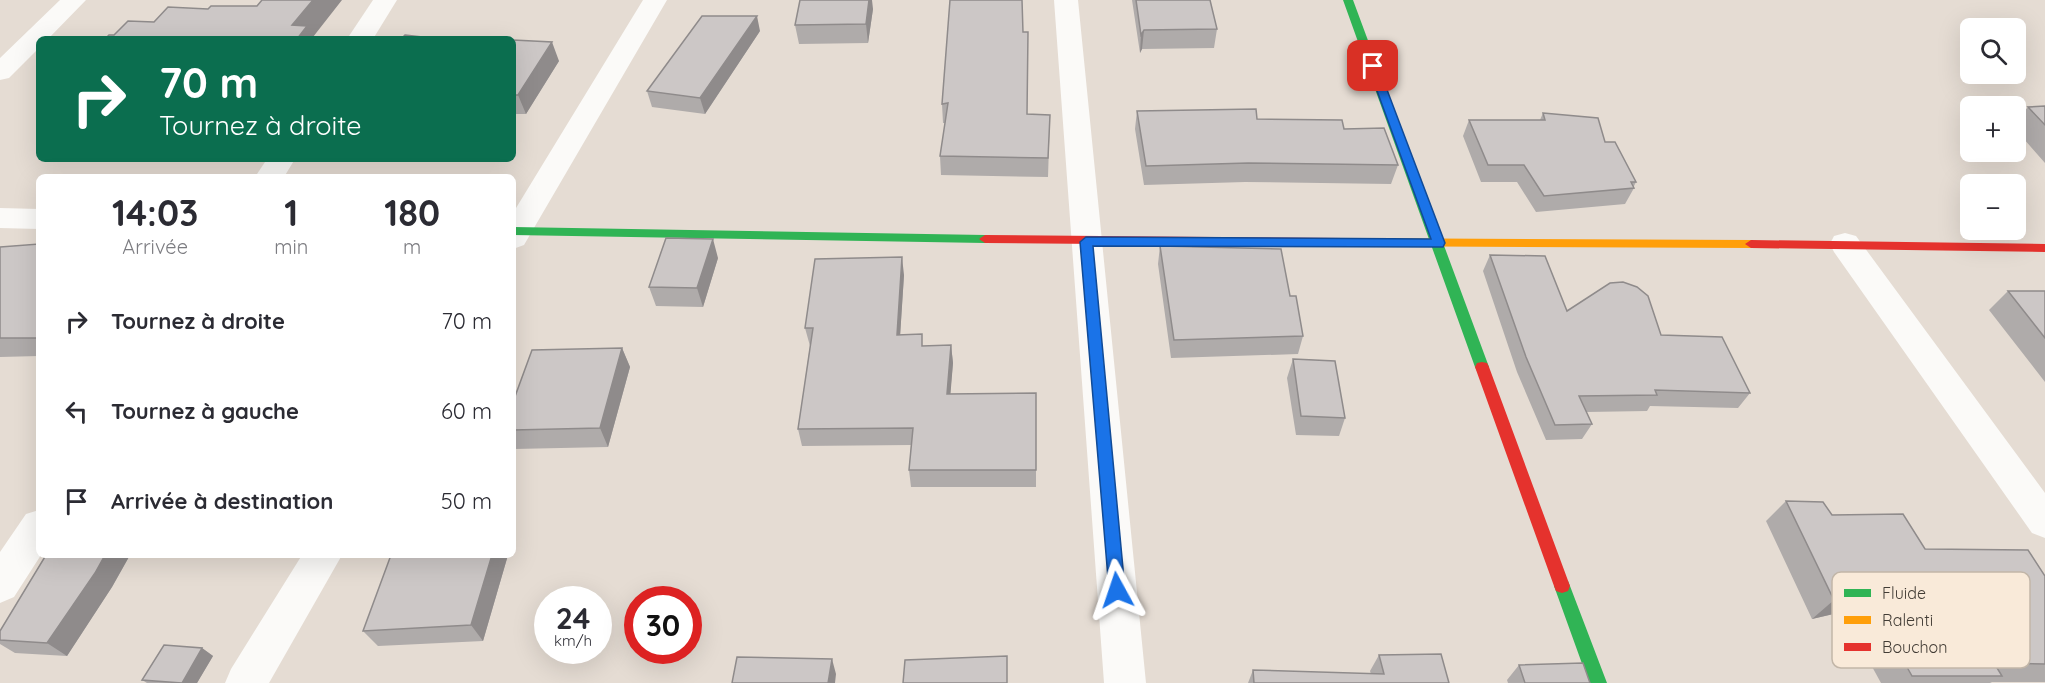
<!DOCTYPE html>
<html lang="fr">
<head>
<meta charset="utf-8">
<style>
	:root { --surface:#fff; --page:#f7f7f7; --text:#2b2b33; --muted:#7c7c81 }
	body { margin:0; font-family:Quicksand,sans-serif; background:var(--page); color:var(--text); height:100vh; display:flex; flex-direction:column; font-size:22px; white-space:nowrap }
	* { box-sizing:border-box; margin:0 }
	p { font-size:20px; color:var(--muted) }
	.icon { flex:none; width:33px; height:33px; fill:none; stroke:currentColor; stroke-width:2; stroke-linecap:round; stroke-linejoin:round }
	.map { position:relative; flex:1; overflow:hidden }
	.details { position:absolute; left:36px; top:174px; width:480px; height:384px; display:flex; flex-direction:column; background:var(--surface); border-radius:9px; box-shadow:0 6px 24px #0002 }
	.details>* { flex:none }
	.guide { position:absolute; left:36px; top:36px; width:480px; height:126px; border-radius:9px; box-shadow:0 6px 24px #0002; background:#0b6e4f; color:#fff; overflow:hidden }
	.controls { position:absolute; left:1960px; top:18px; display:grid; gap:12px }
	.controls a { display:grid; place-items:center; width:66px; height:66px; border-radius:9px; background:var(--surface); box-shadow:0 6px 24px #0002; font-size:30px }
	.speed { position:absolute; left:534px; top:586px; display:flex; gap:12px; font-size:30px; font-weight:700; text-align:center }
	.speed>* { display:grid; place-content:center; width:78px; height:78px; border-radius:50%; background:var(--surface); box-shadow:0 6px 24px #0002; line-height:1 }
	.speed small { font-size:15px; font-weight:400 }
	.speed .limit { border:9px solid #d22; background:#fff; color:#111 }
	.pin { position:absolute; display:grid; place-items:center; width:51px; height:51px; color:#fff; margin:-26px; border-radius:12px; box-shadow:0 3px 9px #0006 }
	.me { position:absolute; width:66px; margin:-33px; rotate:355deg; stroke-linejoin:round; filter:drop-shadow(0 0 4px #0008) }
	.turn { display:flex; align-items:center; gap:21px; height:126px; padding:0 24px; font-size:27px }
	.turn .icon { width:78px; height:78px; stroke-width:2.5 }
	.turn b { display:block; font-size:42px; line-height:51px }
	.eta { display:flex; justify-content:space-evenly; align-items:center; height:102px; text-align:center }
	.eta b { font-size:36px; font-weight:700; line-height:42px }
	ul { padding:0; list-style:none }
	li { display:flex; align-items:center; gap:18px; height:90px; padding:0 24px }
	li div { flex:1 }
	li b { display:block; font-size:22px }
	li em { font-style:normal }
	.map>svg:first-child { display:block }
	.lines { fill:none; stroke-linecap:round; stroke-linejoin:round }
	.street { fill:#fbfaf8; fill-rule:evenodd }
	.fast { fill:#30b455; fill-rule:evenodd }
	.slow { fill:#ff9f0a; fill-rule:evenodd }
	.jam { fill:#e5322d; fill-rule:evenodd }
	.wall { fill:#afabaa }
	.shaded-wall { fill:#8f8b8b }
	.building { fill:#ccc7c6; stroke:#8f8b8b; stroke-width:1.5 }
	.route { fill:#1a73e8; stroke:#114b97; stroke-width:1.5 }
	.key { fill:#f9ead9; stroke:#c2b6a8; stroke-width:1.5 }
	.key-label { font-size:16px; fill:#423c35 }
</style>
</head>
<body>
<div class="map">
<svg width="2045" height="683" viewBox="0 0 2045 683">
	<rect width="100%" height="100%" fill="#e5dcd3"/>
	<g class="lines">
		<path class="street" d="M60 0H86L48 39H39V48L9 78 0 80V58Z
			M373 0H397L373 39H347Z
			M643 0H667L524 245 513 249V213Z
			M1054 0H1078L1146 683H1104Z
			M267 159H295L284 177H255Z
			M0 208 39 209V229L0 228Z
			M1845 233 1856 236 2045 493V538L2032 533 1834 252 1830 244 1834 236Z
			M39 510V555H41L14 597 0 603V552L26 514Z
			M302 555H342L269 683H225L231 669Z"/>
		<path class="fast" d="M1343 0H1353L1489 367 1487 371H1477L1475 367Z
			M513 227 985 235 991 239 985 243 513 235Z
			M1562 579 1568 581 1570 586 1607 683H1589L1554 586 1556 581Z"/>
		<path class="slow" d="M1344 238 1751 240 1757 244 1751 248 1344 246 1338 242Z"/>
		<path class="jam" d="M985 235 1344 238 1350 242 1344 246 985 243 979 239Z
			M1751 240 2045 244V252L1751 248 1745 244Z
			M1482 362 1487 363 1489 367 1570 586 1568 591 1562 593 1556 591 1554 586 1475 367 1477 363Z"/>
	</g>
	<path class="wall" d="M950 0 1027 114 1050 115 1048 177 941 175 940 156 945 123H943L942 104Z
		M1132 0H1210L1217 29 1214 48 1142 49 1140 53Z
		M873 9 868 43 799 44 795 25Z
		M760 31 705 114 652 107 647 91Z
		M513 40 559 61 526 114H513Z
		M2045 106V163L2016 130V121L2028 107Z
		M1137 111 1257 119 1344 129 1398 165 1391 184 1245 182 1144 185 1135 129Z
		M1543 113 1605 142 1636 182 1634 186V188L1625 204 1536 212 1517 182H1481L1463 136 1469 120H1540Z
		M39 244V356L0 357V247Z
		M1160 246 1290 296 1303 336 1298 354 1171 358 1158 264Z
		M1490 255 1567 311 1661 335 1750 393 1738 408 1650 406 1647 411 1586 412 1592 424 1582 439 1546 440 1517 372 1483 271Z
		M718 258 703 307 656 306 649 287Z
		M904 275 900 335 923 346 951 345 953 363 950 394 1036 470V487H911L909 470 911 445 802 446 798 429 810 346 805 328Z
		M2008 291H2045V382L1989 310Z
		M622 348 630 367 608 447 514 449 513 402Z
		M1293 359 1345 418 1339 436 1296 435 1287 378Z
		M1786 501 1925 549 2045 576V682H1992L1990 683H1881L1842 612 1812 619 1766 521Z
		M46 555H130L112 587 67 656 15 653 0 644V631Z
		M508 555 483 641 378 646 363 631Z
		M202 648 213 656 197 683H147L142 680Z
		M1379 655 1449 683H1248L1253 670 1371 674 1370 671Z
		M1519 665 1590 683H1508L1507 680Z"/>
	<path class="shaded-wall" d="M313 0H342L313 37 315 39H297L292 25Z
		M869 0H872L873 9 868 43 866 24Z
		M757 16 760 31 705 114 700 98Z
		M1144 30 1142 49 1140 53 1141 35Z
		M552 42 559 61 526 114 518 95Z
		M713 239 718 258 703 307 697 288Z
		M902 257 904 275 899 353 897 335Z
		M951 345 953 363 949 412 947 394Z
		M622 348 630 367 608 447 600 428Z
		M105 555H130L112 587 67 656 47 643Z
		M492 555H508L483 641 471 625Z
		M1865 592 1842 612 1812 619 1834 600Z
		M202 648 213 656 197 683H182Z
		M832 659 836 674 835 683H828Z"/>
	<path class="building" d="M262 0H313L292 25 307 26 297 39H105L109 35H114L128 21 154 22 168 7 208 9 211 6H257Z
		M800 0H869L866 24 795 25Z
		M950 0H1022L1023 32H1028L1027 114 1050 115 1048 158 940 156 948 103 942 104Z
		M1136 0H1210L1217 29 1144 30 1141 35Z
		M702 16H757L700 98 647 91Z
		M405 35 440 39H401Z
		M513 40 552 42 518 95H513Z
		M2045 106V125L2028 107Z
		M1256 109 1257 119 1342 120 1344 129 1384 128 1398 165 1248 163 1146 166 1137 111Z
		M1543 113 1598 118 1605 142H1615L1636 182H1631L1634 188 1544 196 1524 165H1488L1469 120H1545Z
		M666 238 713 239 697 288 649 287Z
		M39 244V338H0V247Z
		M1160 246 1281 249 1290 296H1296L1303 336 1174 340Z
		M1490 255 1545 256 1567 311 1610 283 1623 282 1637 287 1648 296 1661 335 1722 337 1750 393 1655 390 1657 395 1579 396 1592 424 1555 425 1526 357Z
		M902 257 897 335 922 334V346L951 345 947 394 1036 393V470H909L913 428 798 429 813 328H805L815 259Z
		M2008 291H2045V338Z
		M622 348 600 428 513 430V402L532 350Z
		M1293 359 1335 361 1345 418 1301 416Z
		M1786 501 1823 502 1832 515 1903 514 1925 549 2028 550 2045 576V664L1994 663 2002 676H1912L1865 592 1834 600Z
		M46 555H105L95 573 47 643 0 640V631Z
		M391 555H492L471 625 363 631Z
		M164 645 202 648 182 683 142 680Z
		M1441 654 1449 683H1254L1253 670 1384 674 1379 655Z
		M1007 656V683H903L905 660Z
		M737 657 832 659 828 683H732Z
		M1583 663 1590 683H1525L1519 665Z"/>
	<path class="route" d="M1373 63 1378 66 1445 243 1443 247 1093 246 1125 590 1123 595 1117 597 1111 595 1109 590 1080 242 1086 237 1431 239 1368 66Z"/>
	<rect x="1832" y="572" width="198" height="96" rx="9" class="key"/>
	<rect x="1844" y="589" width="27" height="8" fill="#30b455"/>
	<rect x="1844" y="616" width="27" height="8" fill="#ff9f0a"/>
	<rect x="1844" y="643" width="27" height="8" fill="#e5322d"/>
	<g class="key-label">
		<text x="1882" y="599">Fluide</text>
		<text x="1882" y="626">Ralenti</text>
		<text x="1882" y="653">Bouchon</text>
	</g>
</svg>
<div class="controls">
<a><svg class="icon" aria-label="search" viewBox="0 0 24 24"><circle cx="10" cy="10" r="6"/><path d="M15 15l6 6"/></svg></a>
<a>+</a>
<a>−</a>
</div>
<div class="speed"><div>24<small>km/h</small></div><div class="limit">30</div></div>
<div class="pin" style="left:1373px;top:66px;background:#d93025"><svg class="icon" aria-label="arrive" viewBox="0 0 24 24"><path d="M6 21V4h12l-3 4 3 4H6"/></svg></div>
<svg class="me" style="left:1117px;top:590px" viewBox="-20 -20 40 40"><path d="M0-17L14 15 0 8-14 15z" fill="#1a73e8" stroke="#fff" stroke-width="4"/></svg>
<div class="guide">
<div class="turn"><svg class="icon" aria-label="right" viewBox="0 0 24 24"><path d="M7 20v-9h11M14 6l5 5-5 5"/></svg><div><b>70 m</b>Tournez à droite</div></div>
</div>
<section class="details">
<div class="eta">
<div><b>14:03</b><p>Arrivée</p></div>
<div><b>1</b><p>min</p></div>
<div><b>180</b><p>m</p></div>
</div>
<ul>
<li><svg class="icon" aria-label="right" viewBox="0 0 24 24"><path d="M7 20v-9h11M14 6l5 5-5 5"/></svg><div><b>Tournez à droite</b></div><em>70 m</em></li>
<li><svg class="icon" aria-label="left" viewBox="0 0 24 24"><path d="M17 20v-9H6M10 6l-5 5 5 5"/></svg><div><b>Tournez à gauche</b></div><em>60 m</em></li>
<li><svg class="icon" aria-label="arrive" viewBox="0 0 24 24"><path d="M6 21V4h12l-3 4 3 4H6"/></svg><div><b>Arrivée à destination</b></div><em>50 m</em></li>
</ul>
</section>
</div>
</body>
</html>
